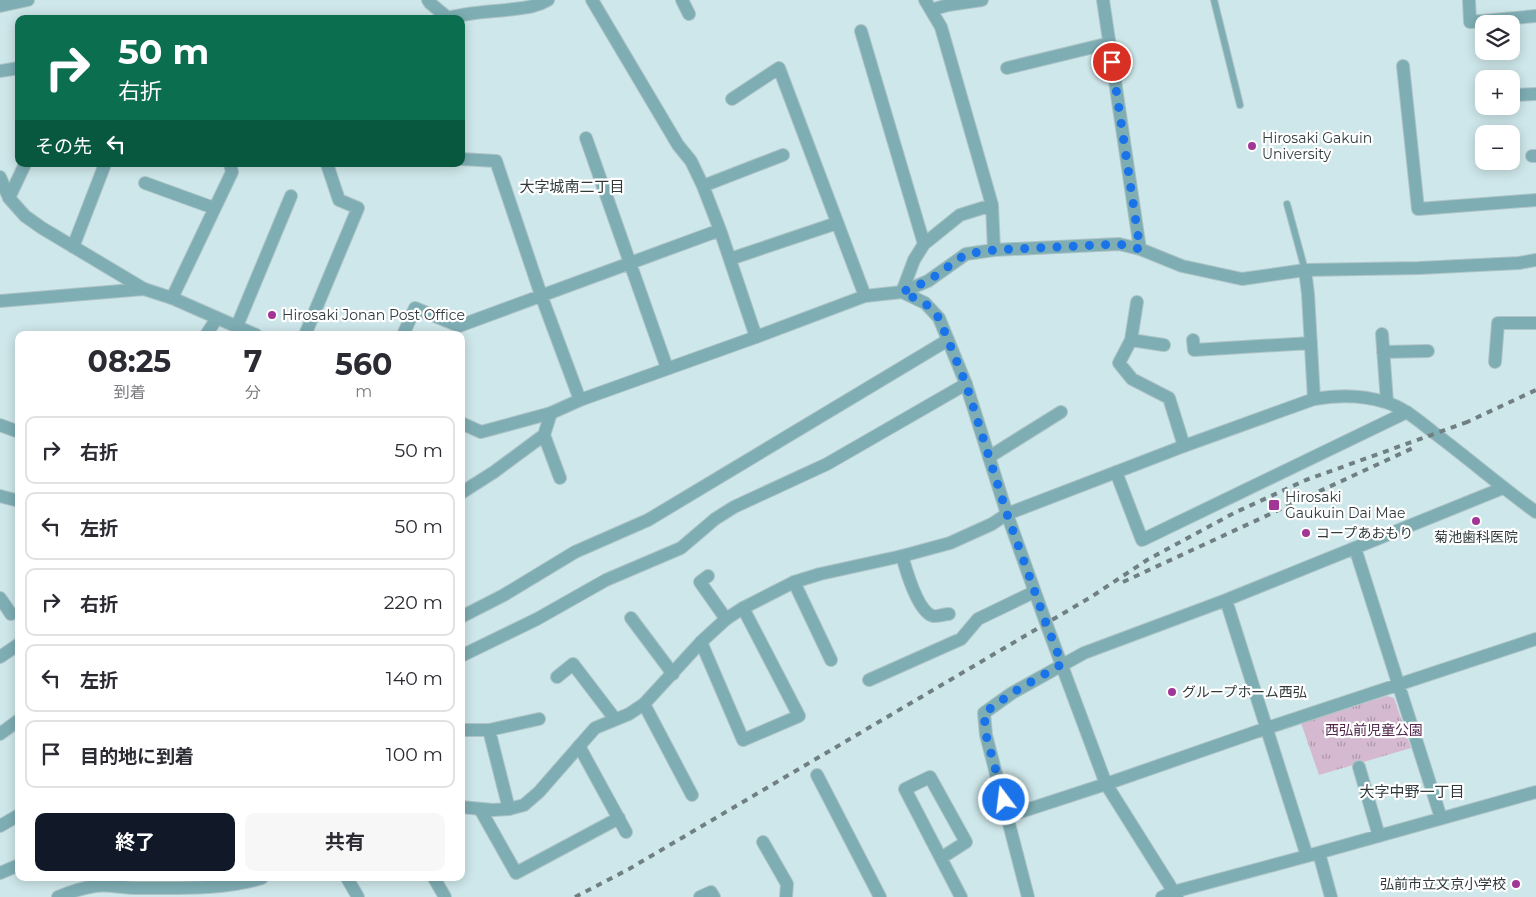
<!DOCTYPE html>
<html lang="ja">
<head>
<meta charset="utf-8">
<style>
	:root { --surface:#fff; --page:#f7f7f7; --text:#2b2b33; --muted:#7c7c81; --line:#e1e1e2; --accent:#111827 }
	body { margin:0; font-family:Montserrat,"Noto Sans JP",sans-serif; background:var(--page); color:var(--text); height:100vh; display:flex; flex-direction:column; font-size:19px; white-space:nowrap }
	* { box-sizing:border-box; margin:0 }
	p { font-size:16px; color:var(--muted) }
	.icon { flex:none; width:28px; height:28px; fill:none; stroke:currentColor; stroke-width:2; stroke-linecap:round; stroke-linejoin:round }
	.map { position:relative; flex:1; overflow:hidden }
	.panel { position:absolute; left:15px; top:331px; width:450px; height:550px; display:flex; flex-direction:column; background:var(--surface); border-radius:10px; box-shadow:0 2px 12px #0003 }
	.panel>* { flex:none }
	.guide { position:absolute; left:15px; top:15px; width:450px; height:152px; border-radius:10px; box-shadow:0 2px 12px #0003; background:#0b6e4f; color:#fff; overflow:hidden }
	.controls { position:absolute; left:1475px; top:15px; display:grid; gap:10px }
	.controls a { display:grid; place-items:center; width:45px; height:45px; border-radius:10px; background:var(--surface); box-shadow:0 2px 12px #0003; font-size:25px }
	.pin { position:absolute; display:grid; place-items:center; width:42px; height:42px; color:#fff; margin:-21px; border:2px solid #fff; border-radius:50%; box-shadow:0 1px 5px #0007 }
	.me { position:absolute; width:55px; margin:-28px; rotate:345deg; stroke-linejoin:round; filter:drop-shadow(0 0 4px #0008) }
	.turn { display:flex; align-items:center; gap:18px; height:105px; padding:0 20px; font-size:22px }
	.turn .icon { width:65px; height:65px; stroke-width:2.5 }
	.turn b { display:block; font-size:35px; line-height:42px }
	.then { display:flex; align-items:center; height:48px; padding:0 20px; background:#0003; gap:10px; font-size:19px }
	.eta { display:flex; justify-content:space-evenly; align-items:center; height:85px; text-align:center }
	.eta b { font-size:30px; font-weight:700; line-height:35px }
	.button { display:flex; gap:10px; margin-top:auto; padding:10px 20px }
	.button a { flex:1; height:58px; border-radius:10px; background:var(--accent); color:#fff; font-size:20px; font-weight:700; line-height:58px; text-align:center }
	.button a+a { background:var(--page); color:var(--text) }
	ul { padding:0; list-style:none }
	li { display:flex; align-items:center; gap:15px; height:68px; margin:0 10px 8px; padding:0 10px; border:2px solid var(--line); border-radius:10px }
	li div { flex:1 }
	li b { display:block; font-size:19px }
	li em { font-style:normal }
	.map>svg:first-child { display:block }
	.park { fill:url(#park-tufts) }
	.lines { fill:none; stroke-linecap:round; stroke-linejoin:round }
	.service-casing { stroke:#aec4c7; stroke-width:8 }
	.minor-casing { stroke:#aec4c7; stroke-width:14 }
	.tertiary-casing { stroke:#aec4c7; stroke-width:14 }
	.service { stroke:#7eaeb4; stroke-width:6 }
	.minor { stroke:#7eaeb4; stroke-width:12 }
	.tertiary { stroke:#7eaeb4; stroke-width:12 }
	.rail { stroke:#708082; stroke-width:4; stroke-dasharray:6 6; stroke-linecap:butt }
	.route { stroke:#1a73e8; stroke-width:9; stroke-dasharray:0 16.2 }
	.poi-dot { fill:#a23696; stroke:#fff; stroke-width:2 }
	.labels { text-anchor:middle; stroke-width:4.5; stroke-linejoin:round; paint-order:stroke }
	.poi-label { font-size:14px; fill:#303a3b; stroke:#fff; text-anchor:start }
	.park-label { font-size:14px; fill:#52274d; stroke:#fff }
	.neighbourhood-label { font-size:15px; fill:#303a3b; stroke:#fff }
</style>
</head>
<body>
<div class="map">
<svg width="1536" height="897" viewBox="0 0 1536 897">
	<defs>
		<pattern id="park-tufts" width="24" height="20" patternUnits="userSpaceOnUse" patternTransform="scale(1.25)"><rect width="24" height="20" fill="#d5b9d0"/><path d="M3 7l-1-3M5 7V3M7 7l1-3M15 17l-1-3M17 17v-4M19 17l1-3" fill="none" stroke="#ad97aa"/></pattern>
	</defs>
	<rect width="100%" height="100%" fill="#cee7ea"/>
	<path class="park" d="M1387 696 1394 698 1411 748 1319 775 1301 723Z"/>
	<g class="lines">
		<defs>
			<path id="service" d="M1214 0 1240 105
				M1287 204 1305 270"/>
			<path id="minor" d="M428 0 430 3 448 18
				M592 0 678 145 691 161 703 186 720 230
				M682 0 689 14
				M1103 0 1140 249
				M1469 0 1470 22 1536 16
				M0 6 28 0
				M931 10 948 5 982 0
				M444 19C464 13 486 12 506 10 521 8 535 8 548 0
				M861 31 924 244
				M1403 66 1418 209 1536 200
				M1007 68 1110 43
				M0 71 19 68
				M1511 95 1536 94
				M732 99 779 68 865 296
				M586 138 667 368
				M1532 156H1536
				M461 159 496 161 541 295 580 400
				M25 164 9 198 25 216 42 228 144 289
				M0 177 9 198
				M145 183 214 208
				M703 186 783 155
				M73 247 105 164
				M994 250 1119 244 1140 249 1182 266 1242 279 1305 270 1419 268 1519 263 1536 260
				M730 259 837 223
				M1305 270 1308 294 1314 399
				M902 292 914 260 924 244 960 215 992 205 941 27 925 0
				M902 292 928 281 966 254 994 250 992 205
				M172 298 232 172 230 164
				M1137 302 1131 340 1119 363 1132 379 1169 398 1184 446
				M237 326 291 196
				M1382 334 1387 402
				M206 335 217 318
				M305 335 358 208 339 200 327 164
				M403 335 415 308 459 326 720 230 756 337
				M1131 340 1164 345
				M1193 340 1194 350 1311 343
				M1383 352 1428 351
				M1495 362 1498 323H1536
				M0 425 19 432
				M544 435 560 478
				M989 457 1061 412
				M1116 472 1142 540 1407 412
				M461 493 494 472 544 435 551 413
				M0 496 19 501
				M1355 548 1441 818
				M902 556C906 570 918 612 933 616 937 617 944 614 949 614
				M708 576 700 582 726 619
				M794 582 831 660
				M0 598 11 614
				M1226 600 1307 856
				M461 617 504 595 575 552 648 520 948 340
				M631 618 673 674
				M701 642 743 740 799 716 743 608
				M461 656 537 619 606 580 681 548 715 519 734 507 827 464 966 384
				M0 657 19 644
				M557 677 573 664 615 719
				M869 680 961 639 978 619 1034 592
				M644 704 692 795
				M461 730H489L539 719
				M489 730 509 809
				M0 734 19 720
				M579 746 626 832
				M1359 767 1379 836
				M817 775 880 897
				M480 809 516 873 619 818
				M1008 816 1106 784 1267 728 1536 639
				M0 826 19 815
				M763 842 787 884 786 897
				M1319 853 1331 897
				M941 858 966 842 930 777 905 789 961 897
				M0 873 19 865
				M347 878 358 897
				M434 878 445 897
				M58 897C70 892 82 888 95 886 108 884 123 888 137 888 178 888 222 890 262 878
				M700 897 711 892 714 897
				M1028 897 986 735 984 713 1012 693 1084 653 1226 600 1503 488
				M1162 897 1173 892 1307 856 1536 792"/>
			<path id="tertiary" d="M0 301 144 289 172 298 256 335
				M461 423 481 432 551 413 580 400 756 337 865 296 902 292 925 303 939 318 966 384 1007 514 1046 623 1106 784 1177 897
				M461 807 493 810 509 809 524 805 539 792 595 728 629 714 644 704 701 642 726 619 743 608 794 582 820 574 902 556 950 543 992 524 1007 514 1184 446 1314 399C1337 395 1362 395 1385 402 1403 407 1419 421 1433 432 1468 458 1501 487 1536 512"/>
		</defs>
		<use href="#service" class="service-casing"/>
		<use href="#minor" class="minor-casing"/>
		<use href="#tertiary" class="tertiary-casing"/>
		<use href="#service" class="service"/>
		<use href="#minor" class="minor"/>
		<use href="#tertiary" class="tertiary"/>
		<path class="rail" d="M1465 423 1536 390
			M1123 582 1413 448
			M575 897 629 869 1091 597 1147 560 1234 513 1306 480 1470 421"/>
	</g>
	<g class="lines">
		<path class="route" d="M1004 800 986 735 984 713 1012 693 1062 664 1046 623 1007 514 966 384 939 318 925 303 902 292 928 281 966 254 994 250 1119 244 1140 249 1112 62"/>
	</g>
	<g class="poi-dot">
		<circle cx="1252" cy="146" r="5"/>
		<circle cx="272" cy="315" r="5"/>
		<rect x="1268" y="499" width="12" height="12" rx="2.5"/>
		<circle cx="1476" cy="521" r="5"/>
		<circle cx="1306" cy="533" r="5"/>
		<circle cx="1172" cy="692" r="5"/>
		<circle cx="1516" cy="884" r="5"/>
	</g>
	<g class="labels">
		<g class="poi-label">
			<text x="1262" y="143">Hirosaki Gakuin<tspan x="1262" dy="16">University</tspan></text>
			<text x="282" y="320">Hirosaki Jonan Post Office</text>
			<text x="1285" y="502">Hirosaki<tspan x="1285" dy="16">Gaukuin Dai Mae</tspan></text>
			<text x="1316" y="538">コープあおもり</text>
			<text x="1476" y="542" text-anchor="middle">菊池歯科医院</text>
			<text x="1182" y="697">グループホーム西弘</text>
			<text x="1506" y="889" text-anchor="end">弘前市立文京小学校</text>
		</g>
		<g class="park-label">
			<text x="1374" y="735">西弘前児童公園</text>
		</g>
		<g class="neighbourhood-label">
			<text x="572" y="192">大字城南二丁目</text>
			<text x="1412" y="797">大字中野一丁目</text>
		</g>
	</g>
</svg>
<div class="controls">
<a><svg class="icon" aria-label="layers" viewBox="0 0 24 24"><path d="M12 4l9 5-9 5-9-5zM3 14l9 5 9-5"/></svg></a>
<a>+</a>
<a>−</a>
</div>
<div class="pin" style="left:1112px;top:62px;background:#d93025"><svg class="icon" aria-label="arrive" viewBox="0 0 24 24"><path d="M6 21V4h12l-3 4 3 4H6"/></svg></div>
<svg class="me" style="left:1004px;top:800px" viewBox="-20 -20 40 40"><circle r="17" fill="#1a73e8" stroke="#fff" stroke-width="3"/><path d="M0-11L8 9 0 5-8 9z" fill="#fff"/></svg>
<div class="guide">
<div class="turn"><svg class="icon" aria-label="right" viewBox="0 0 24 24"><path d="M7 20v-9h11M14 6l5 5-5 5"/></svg><div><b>50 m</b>右折</div></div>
<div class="then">その先<svg class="icon" aria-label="left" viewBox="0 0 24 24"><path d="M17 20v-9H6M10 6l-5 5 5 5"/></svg></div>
</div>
<section class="panel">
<div class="eta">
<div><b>08:25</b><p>到着</p></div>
<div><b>7</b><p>分</p></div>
<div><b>560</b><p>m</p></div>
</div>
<ul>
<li><svg class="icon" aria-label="right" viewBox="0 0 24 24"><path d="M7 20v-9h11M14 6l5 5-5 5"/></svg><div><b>右折</b></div><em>50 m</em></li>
<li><svg class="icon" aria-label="left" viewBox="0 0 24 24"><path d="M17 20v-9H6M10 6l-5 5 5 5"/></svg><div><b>左折</b></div><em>50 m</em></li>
<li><svg class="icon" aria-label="right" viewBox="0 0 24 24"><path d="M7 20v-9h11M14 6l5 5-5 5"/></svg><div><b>右折</b></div><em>220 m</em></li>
<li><svg class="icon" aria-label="left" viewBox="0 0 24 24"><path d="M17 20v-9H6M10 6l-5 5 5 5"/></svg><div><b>左折</b></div><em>140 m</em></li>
<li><svg class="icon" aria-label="arrive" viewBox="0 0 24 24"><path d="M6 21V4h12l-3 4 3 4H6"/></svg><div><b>目的地に到着</b></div><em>100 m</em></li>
</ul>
<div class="button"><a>終了</a><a>共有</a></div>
</section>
</div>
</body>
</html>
